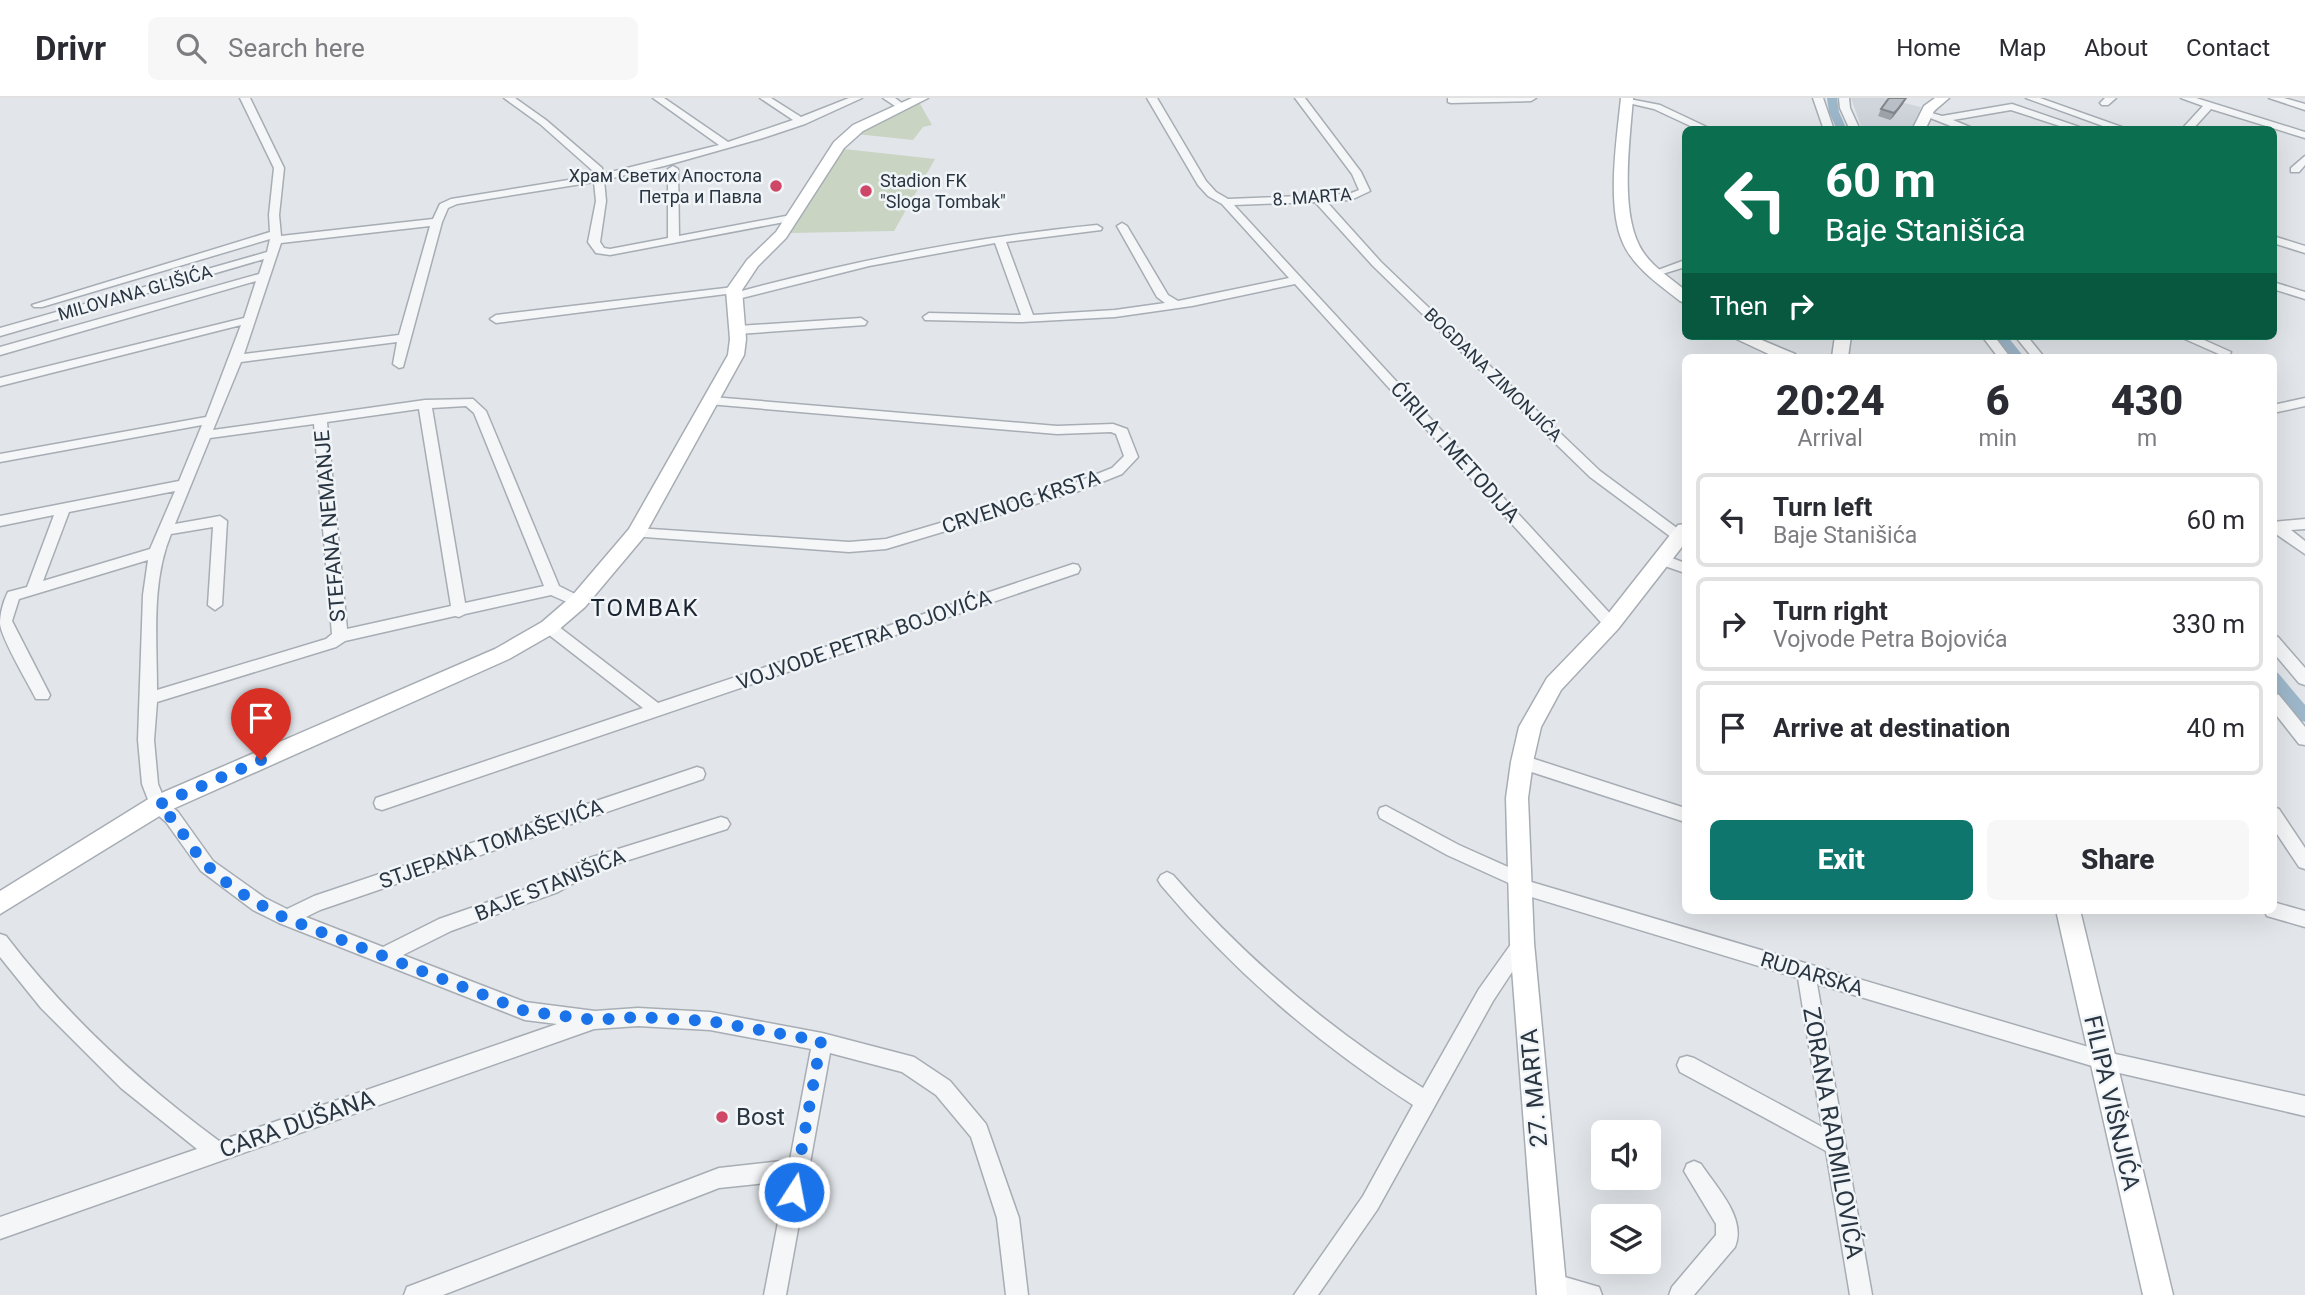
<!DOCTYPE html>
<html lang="en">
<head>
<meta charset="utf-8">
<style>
	:root { --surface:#fff; --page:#f7f7f7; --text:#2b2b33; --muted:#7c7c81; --line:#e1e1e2; --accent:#0f766e }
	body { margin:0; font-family:Roboto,sans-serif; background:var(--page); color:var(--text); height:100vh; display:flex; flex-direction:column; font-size:26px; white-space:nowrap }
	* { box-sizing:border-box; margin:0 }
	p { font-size:23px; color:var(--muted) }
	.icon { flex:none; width:38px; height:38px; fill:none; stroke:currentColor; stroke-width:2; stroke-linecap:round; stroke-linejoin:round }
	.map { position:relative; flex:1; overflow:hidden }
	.details { position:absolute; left:1682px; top:256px; width:595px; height:560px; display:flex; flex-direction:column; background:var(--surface); border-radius:10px; box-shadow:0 7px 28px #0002 }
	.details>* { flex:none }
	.banner { position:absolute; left:1682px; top:28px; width:595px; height:214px; border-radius:10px; box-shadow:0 7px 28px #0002; background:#0b6e4f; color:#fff; overflow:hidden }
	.controls { position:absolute; left:1591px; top:1022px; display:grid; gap:14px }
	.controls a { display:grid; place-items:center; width:70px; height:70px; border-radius:10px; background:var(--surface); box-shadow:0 7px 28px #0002; font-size:35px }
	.pin { position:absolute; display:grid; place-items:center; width:60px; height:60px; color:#fff; margin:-72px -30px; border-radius:50% 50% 50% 0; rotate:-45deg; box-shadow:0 0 7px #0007 }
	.pin .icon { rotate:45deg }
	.me { position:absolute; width:77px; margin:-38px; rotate:11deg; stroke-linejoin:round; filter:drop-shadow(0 0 5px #0008) }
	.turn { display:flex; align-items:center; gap:24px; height:147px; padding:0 28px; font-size:32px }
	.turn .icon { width:91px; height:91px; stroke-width:2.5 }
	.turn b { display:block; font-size:49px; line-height:60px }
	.then { display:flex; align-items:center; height:66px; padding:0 28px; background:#0003; gap:14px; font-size:26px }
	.eta { display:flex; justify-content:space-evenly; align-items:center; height:119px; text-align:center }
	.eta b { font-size:42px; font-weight:800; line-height:49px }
	.cta { display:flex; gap:14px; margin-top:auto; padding:14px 28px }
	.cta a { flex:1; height:80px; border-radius:10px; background:var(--accent); color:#fff; font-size:28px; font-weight:800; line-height:80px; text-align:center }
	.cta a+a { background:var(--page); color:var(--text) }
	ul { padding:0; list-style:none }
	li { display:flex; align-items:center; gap:21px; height:94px; margin:0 14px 10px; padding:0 14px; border:4px solid var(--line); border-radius:10px }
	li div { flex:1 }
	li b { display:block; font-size:26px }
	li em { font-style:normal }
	header { display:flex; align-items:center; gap:42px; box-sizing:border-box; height:98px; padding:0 35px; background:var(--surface); border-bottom:2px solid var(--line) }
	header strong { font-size:33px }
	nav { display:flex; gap:38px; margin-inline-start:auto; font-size:24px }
	.search { width:490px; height:63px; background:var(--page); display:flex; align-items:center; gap:18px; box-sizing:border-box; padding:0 24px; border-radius:10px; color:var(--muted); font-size:26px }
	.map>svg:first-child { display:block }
	.built { fill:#d0d5dc }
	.green { fill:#c9d4c3 }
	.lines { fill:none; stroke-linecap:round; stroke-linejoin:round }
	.canal { fill:#9db7ca; fill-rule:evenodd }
	.street-casing { stroke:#a7adb4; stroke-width:3 }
	.secondary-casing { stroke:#a7adb4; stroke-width:3 }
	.street { fill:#f5f6f8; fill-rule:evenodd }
	.secondary { fill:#fff; fill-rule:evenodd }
	.wall { fill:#9fa4ab }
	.shaded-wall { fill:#82868b }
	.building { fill:#b9bfc7; stroke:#82868b; stroke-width:2 }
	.route { stroke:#1a73e8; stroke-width:12; stroke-dasharray:0 21.6 }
	.poi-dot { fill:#cf4767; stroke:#f1f5f8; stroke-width:2.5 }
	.labels { text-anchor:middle; stroke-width:5; stroke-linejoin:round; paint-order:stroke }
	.far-poi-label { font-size:18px; fill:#2a3542; stroke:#f1f5f8; text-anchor:end }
	.far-street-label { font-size:18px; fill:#2a3542; stroke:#f1f5f8 }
	.street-label { font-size:21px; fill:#2a3542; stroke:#f1f5f8 }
	.quarter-label { font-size:24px; letter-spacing:2px; fill:#1c2633; stroke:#f1f5f8 }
	.near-street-label { font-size:24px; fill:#2a3542; stroke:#f1f5f8 }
	.near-poi-label { font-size:24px; fill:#2a3542; stroke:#f1f5f8; text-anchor:start }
</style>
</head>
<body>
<header>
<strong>Drivr</strong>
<div class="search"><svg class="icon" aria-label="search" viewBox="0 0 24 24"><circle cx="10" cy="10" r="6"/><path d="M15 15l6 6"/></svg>Search here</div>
<nav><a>Home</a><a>Map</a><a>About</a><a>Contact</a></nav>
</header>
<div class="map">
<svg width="2305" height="1197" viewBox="0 0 2305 1197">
	<rect width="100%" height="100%" fill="#e2e6ea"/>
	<path class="built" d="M1851 0H1884L1921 9 1911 31H1862Z"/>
	<path class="green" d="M919 4 932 27 923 29 913 42 856 36Z
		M844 51 935 61 894 133 790 135Z"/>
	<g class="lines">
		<path class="canal" d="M1827 0H1837L1839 14 1847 32H1837L1829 14Z
			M1995 238H2007L2024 259H2012Z
			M2273 573 2278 575 2305 607V624L2299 622 2273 590Z"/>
		<defs>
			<path id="street" d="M240 0H250L284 70 279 117 281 138 433 121 440 106 451 101 593 78V73L540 26 504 0H515L546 22 602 70 603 76 719 47 653 0H664L728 44 793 22 760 0H771L801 19 849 0H862L805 26 763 40 664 68 604 82 606 103 600 144 604 150 610 151 668 140V71L673 68 678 71 679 138 791 117 795 118V122L610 157 596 155 588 144 596 103 594 84 457 106 448 110 442 124 403 269 399 270 393 266 397 244 241 264 213 332 425 302 473 301 486 313 559 488 583 500 585 504 578 509 551 497 465 516 459 519 455 518 345 543 336 549 157 604 154 642 158 686 165 703 178 714 213 763 265 800 287 811 314 798 697 669 703 671 705 676 703 681 320 812 306 819 383 849 439 821 546 784 586 761 721 719 727 721 730 726 727 731 597 772 558 794 451 833 403 857 525 904 595 913 638 910 710 914 822 935 914 959 950 983 986 1026 1019 1120 1028 1197H1006L997 1120 971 1039 936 997 902 974 830 955 786 1197H764L786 1083 719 1090 443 1197H404L407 1189 415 1186 719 1070 790 1062 811 951 710 932 638 928 594 931 0 1141V1119L197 1051 121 990 41 910 0 859V836L6 838C67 918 139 984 219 1043L557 926 525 922 279 825 253 812 201 773 166 724 152 712 142 686 138 642 143 497 148 462 19 501 12 523 50 597 48 601H36C28 585 2 542 0 526 0 516 3 504 8 494L27 489 54 417 0 428V418L179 383 202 327 0 364V356L206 319 241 227 0 288V280L244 220 256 183 0 257V249L259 176 264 161 0 238V230L267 154 270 141 42 209H34L32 207 270 134 269 117 274 70ZM430 128 399 237 244 256 281 145ZM466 308 474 315 544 488 465 505 432 310ZM419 311 451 508 347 531 327 324ZM314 326 332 536 326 541 157 592C157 540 151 484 171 436L213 429 208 507 215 512 222 507 227 423 220 418 175 426 210 340ZM175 393 150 451 43 483 69 414Z
				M883 0H895L906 8 898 10Z
				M1147 0H1157L1206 83 1216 94 1228 101 1349 96 1359 92 1352 76 1295 0H1305L1361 74 1370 93 1351 102 1326 103 1381 164 1600 373 1685 436V442H1675L1590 379 1373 168 1315 104 1234 107 1616 522 1618 526 1616 530H1606L1295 186 1192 208 1115 219 1022 224 925 222 923 219 929 215 1021 217 995 145 869 168 734 202 728 199 734 195 496 225 490 221 496 217 734 189 738 190V194C856 162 975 139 1097 127L1102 130 1101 132 1006 144 1033 217 1115 212 1165 205 1157 199 1117 128 1122 125 1127 128 1168 197 1178 203 1289 180 1222 106 1208 98 1198 87Z
				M1448 0H1536L1531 3 1451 5 1448 4Z
				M1624 0 1660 7 1713 32H1699L1654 11 1624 4Z
				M1813 0H1823L1834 32H1824Z
				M1839 0H1849L1850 10 1860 32H1850L1840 10Z
				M2026 0H2040L2130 32H2114Z
				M2105 0H2116L2108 7H2102L2100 5Z
				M2181 0H2196L2305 34V40L2211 11 2192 32H2181L2203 8Z
				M2269 0H2284L2305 6V12Z
				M2012 6 2088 32H2072L2011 12 1953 22 1977 32H1961L1920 16 1925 13 1942 18Z
				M2305 58V67L2299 74H2291V70Z
				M2273 138 2305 148V155L2273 145Z
				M1685 162V169L1656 178 1650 175Z
				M2273 184 2305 194V201L2273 191Z
				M861 220 867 224 865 227 738 236 732 232 738 228Z
				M1982 238H1994L2010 259H1998Z
				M2015 238H2027L2044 259H2032Z
				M2178 238H2195L2231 254 2229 257H2221Z
				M712 299 1057 328 1113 326 1127 331 1138 359 1122 376 1082 392 886 451 849 454 631 438 629 435 631 432 636 430 849 444 886 441 1072 386 1112 370 1124 358 1116 336 1111 334 1057 336 708 306V300Z
				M2305 300V308L2273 315V307Z
				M2305 421V431L2291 432 2305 443V456L2273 434V424Z
				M1664 457 1685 465V475L1659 466 1657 462Z
				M1073 466 1078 467 1080 471 1078 475 382 712 376 710 374 705 376 700 643 610 544 533 541 529 544 525H554L658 605Z
				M2273 537 2278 539 2305 570V587L2299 585 2273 554Z
				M2273 595 2279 597 2305 629V647L2299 646 2273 613Z
				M1522 657 1685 710V724L1516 669 1514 664 1516 659Z
				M1386 708 1459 747 1526 777 1528 783 2102 953 2305 998V1018L2102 971 1817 886 1872 1197H1850L1826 1053 1680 974 1677 967 1680 960 1687 958 1694 960 1822 1029 1798 880 1515 794 1513 787 1447 757 1380 720 1378 715 1380 710Z
				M2273 709 2279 711 2305 750V771L2299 769 2273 730Z
				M1167 774 1173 777C1246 861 1328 930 1423 990L1479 891 1516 839 1522 837 1528 839 1531 845 1493 903 1377 1112 1318 1197H1294L1363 1098 1413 1007C1316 944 1236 876 1161 787L1158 782 1161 777Z
				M2273 804 2305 813V829L2267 818 2264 812H2273Z
				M1694 1063 1701 1066C1716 1089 1747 1120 1735 1149L1694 1197H1669L1672 1189 1716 1137V1126L1684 1073 1687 1066Z
				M1551 1175 1599 1189 1602 1197H1551L1543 1194 1540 1186 1543 1178Z"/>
			<path id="secondary" d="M912 0H928L863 33 844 50 786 140 758 168 742 192 746 241 744 257 643 440 585 509 556 534 509 561 166 714 0 816V793L150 700 495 551 542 524 571 499 629 431 728 257 730 241 726 192 747 162 776 134 834 44 853 27Z
				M1621 0H1633C1630 40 1620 110 1639 147 1648 166 1669 179 1685 192V205L1680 203C1660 187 1634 170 1623 145 1606 108 1617 40 1621 0Z
				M1935 0H1949L1934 13 1925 32H1912L1924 8Z
				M1730 238H1752L1795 256 1797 259H1775Z
				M1835 238H1851L1848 259H1832Z
				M1685 426V445L1618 531 1561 592 1541 629 1533 664 1528 700 1534 845 1567 1197H1537L1510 845 1506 700 1511 664 1519 629 1547 580 1604 521 1678 427Z
				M2056 812H2080L2173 1197H2143Z"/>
		</defs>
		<use href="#street" class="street-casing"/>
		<use href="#secondary" class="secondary-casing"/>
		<use href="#street" class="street"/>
		<use href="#secondary" class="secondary"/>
	</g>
	<path class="wall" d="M1903 6 1893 19 1890 22 1878 18 1881 11Z"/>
	<path class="shaded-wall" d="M1906 0 1903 6 1893 19 1890 22 1894 15Z"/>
	<path class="building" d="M1889 0H1906L1897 12 1894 15 1881 11Z"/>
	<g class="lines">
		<path class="route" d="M261 662 158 707C179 724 188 748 207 767 227 789 259 806 285 820L525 913 594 922 638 919 710 923 821 943 794 1094"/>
	</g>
	<g class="poi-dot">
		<circle cx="776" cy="88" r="7"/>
		<circle cx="866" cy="93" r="7"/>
		<circle cx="722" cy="1019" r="7"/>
	</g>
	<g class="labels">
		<g class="far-poi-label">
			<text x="762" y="84">Храм Светих Апостола<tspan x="762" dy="21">Петра и Павла</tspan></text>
			<text x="880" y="89" text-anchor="start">Stadion FK<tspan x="880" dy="21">"Sloga Tombak"</tspan></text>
		</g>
		<g class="far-street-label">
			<text transform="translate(1312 99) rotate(-4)" y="6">8. MARTA</text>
			<text transform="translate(135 195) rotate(-16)" y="6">MILOVANA GLIŠIĆA</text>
			<text transform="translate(1493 277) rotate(44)" y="6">BOGDANA ZIMONJIĆA</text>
		</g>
		<g class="street-label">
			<text transform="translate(1455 354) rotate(48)" y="7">ĆIRILA I METODIJA</text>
			<text transform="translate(1021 404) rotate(-18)" y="7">CRVENOG KRSTA</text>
			<text transform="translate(330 428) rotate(-95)" y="7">STEFANA NEMANJE</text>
			<text transform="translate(864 542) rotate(-19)" y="7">VOJVODE PETRA BOJOVIĆA</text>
			<text transform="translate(491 746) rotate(-19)" y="7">STJEPANA TOMAŠEVIĆA</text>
			<text transform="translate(550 787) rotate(-22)" y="7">BAJE STANIŠIĆA</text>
			<text transform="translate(1812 876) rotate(17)" y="7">RUDARSKA</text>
		</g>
		<g class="quarter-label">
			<text x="645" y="518">TOMBAK</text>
		</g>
		<g class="near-street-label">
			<text transform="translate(1534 990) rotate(-95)" y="8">27. MARTA</text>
			<text transform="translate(2112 1005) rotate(77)" y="8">FILIPA VIŠNJIĆA</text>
			<text transform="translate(297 1026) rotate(-19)" y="8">CARA DUŠANA</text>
			<text transform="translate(1833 1035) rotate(80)" y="8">ZORANA RADMILOVIĆA</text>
		</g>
		<g class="near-poi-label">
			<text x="736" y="1027">Bost</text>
		</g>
	</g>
</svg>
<div class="controls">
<a><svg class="icon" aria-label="sound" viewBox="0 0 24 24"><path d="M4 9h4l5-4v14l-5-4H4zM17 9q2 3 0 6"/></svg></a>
<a><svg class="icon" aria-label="layers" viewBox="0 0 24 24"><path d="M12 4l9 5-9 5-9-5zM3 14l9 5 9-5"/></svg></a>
</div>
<div class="pin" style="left:261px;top:662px;background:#d93025"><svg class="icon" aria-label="arrive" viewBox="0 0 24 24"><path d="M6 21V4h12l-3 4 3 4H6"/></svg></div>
<svg class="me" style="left:794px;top:1094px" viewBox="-20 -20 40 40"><circle r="17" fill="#1a73e8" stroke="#fff" stroke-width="3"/><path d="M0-11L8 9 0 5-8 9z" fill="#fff"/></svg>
<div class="banner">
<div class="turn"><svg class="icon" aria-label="left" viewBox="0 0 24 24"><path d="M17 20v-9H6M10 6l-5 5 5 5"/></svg><div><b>60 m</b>Baje Stanišića</div></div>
<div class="then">Then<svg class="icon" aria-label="right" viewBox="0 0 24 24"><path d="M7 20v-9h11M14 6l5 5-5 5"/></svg></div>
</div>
<section class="details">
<div class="eta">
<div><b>20:24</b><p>Arrival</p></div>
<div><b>6</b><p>min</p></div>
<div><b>430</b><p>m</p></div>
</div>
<ul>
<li><svg class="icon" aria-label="left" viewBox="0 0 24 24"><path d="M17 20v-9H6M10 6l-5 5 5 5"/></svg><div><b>Turn left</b><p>Baje Stanišića</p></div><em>60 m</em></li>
<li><svg class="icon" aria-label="right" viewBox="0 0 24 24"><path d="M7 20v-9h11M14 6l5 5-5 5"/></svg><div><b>Turn right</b><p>Vojvode Petra Bojovića</p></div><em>330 m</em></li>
<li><svg class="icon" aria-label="arrive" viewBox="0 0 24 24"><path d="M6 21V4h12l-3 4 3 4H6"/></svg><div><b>Arrive at destination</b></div><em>40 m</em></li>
</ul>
<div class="cta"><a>Exit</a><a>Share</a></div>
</section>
</div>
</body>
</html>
